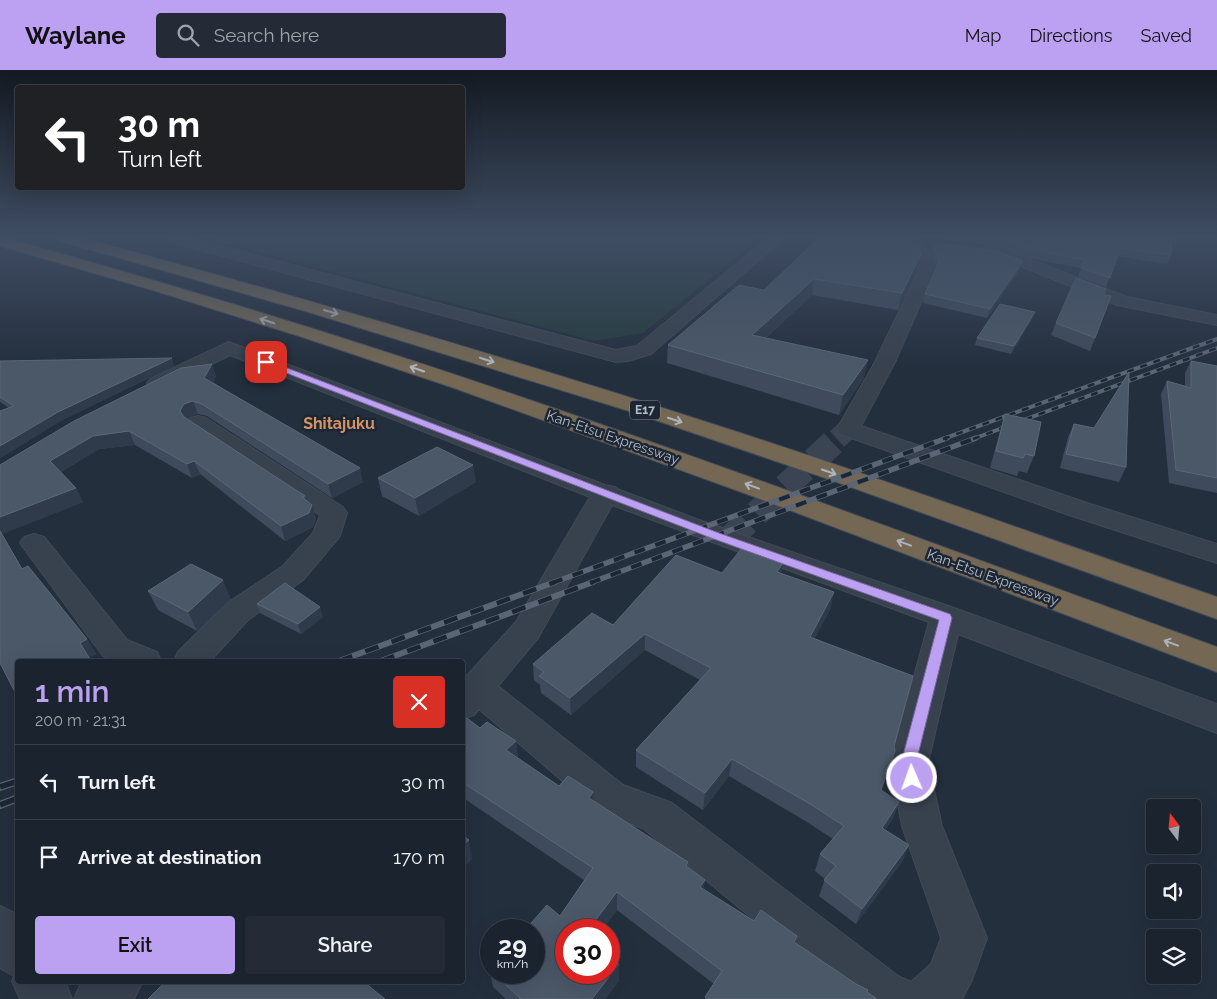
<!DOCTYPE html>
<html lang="en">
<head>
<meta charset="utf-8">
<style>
	:root { --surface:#1b232e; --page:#242b36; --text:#f1f3f6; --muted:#a0a4aa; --line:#39404a; --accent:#bca0f2 }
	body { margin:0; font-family:Raleway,sans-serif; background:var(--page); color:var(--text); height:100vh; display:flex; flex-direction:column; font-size:19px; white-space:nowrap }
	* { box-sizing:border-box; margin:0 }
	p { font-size:16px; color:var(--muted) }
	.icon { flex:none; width:28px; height:28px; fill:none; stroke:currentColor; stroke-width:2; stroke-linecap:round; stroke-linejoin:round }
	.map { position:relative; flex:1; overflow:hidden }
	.side { position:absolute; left:15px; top:589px; width:450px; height:325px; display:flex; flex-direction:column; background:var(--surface); border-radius:5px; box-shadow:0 5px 20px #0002,0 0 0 1px var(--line) }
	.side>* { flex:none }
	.top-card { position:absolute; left:15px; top:15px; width:450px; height:105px; border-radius:5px; box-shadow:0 5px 20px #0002,0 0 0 1px var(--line); background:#202124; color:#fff; overflow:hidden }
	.needle { width:32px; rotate:344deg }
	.fabs { position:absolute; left:1146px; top:729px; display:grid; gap:10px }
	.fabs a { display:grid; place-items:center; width:55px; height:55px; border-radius:5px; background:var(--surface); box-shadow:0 5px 20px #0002,0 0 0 1px var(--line); font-size:25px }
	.speed { position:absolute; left:480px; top:849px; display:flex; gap:10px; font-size:25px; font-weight:700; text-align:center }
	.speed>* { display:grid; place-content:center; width:65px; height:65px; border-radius:50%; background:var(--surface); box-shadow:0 5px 20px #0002,0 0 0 1px var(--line); line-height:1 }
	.speed small { font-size:12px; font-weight:400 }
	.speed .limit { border:8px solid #d22; background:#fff; color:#111 }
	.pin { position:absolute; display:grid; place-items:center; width:42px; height:42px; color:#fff; margin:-21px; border-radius:10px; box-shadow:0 2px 8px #0006 }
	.me { position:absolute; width:55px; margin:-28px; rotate:358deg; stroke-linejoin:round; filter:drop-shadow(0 0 4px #0008) }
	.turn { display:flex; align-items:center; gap:18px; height:105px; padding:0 20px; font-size:22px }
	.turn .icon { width:65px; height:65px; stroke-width:2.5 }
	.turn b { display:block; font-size:35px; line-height:42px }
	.round { display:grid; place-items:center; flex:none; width:52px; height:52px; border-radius:5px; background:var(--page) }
	.headline { display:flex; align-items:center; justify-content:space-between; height:85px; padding:0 20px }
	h1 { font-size:30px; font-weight:600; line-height:38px; color:var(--accent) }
	.button { display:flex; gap:10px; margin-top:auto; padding:10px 20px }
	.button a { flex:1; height:58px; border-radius:5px; background:var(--accent); color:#111; font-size:20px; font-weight:600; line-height:58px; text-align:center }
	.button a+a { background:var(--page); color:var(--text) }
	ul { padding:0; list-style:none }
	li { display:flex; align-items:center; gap:15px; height:75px; padding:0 20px; border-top:1px solid var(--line) }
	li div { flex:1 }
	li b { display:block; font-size:19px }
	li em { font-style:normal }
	header { display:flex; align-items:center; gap:30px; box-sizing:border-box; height:70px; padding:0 25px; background:var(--accent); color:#111 }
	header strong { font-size:24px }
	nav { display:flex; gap:28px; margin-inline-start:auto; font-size:18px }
	.search { width:350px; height:45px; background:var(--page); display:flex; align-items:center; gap:12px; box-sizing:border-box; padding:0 18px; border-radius:5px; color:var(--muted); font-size:19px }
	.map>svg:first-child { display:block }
	.green { fill:#263c3f }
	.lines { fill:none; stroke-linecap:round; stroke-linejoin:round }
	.minor-tunnel-far1 { stroke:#3a4453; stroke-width:21; stroke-dasharray:21 10; stroke-linecap:butt }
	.minor-tunnel { stroke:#3a4453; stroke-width:26; stroke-dasharray:26 13; stroke-linecap:butt }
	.minor-casing { stroke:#414a57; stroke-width:2 }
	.highway-casing { stroke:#434c59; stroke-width:2 }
	.minor { fill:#38414e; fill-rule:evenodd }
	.highway { fill:#746855; fill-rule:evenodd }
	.rail-far3-casing { stroke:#5a6575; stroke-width:4 }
	.rail-far2-casing { stroke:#5a6575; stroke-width:5.5 }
	.rail-far1-casing { stroke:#5a6575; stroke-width:6 }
	.rail-casing { stroke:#5a6575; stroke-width:8 }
	.rail-far3 { stroke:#1d2633; stroke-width:2.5; stroke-dasharray:7; stroke-linecap:butt }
	.rail-far2 { stroke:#1d2633; stroke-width:4; stroke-dasharray:11; stroke-linecap:butt }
	.rail-far1 { stroke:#1d2633; stroke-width:4.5; stroke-dasharray:14; stroke-linecap:butt }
	.rail { stroke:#1d2633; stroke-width:5.5; stroke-dasharray:18; stroke-linecap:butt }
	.wall { fill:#3f4b5c }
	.shaded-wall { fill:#2f3b4b }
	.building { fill:#4b5868; stroke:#5c6777 }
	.oneway { stroke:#aeb4bd }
	.route { fill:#bca0f2; stroke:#7a689d }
	.labels { text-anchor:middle; stroke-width:5; stroke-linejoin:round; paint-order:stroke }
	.shield { fill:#1d2633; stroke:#878f9c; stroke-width:1 }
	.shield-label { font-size:12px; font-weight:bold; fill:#b4bcc9 }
	.street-label { font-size:14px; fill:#b4bcc9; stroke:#1d2633 }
	.quarter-label { font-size:16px; font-weight:bold; fill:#d59563; stroke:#1d2633 }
</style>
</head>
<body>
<header>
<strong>Waylane</strong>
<div class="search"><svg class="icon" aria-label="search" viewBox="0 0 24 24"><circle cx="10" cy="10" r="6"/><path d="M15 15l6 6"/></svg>Search here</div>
<nav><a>Map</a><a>Directions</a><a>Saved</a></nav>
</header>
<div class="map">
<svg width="1217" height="929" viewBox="0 0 1217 929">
	<rect width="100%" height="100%" fill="#242f3e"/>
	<path class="green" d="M207 168H760L643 263 594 271Z"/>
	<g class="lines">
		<path class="minor-tunnel-far1" d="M837 369 848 359"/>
		<path class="minor-tunnel" d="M728 470 838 368"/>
		<defs>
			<path id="minor" d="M165 168H189L616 280 637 276 768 168H784L651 284 628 291 616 292 167 171Z
				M902 168H918L929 180 935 200 895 292 861 356 1087 433 1217 474V493L1069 445 840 364 837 359 875 292 919 200 915 181Z
				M987 176 1016 184 1127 227 1217 245V255L1117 235 1006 190 982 183 980 180 982 177Z
				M229 272 605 415 615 417 617 419 699 450 957 539 1217 634V663L958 564 928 693 942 756 987 868 972 910 962 929H850L644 759 595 739 479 639 474 645 462 649V611L516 552 590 427 230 285 164 317 157 319 150 317 147 313 150 309ZM612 435 929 552 890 693 902 756 941 868 931 894 911 912 898 906 672 733 623 715 498 616 538 568Z
				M198 346 206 348 343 437 347 443 340 466 303 510 248 550 210 591H174L178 582 226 534 283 496 313 463 320 445 190 358 187 353 190 348Z
				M34 464 44 467 127 570 157 582 161 591H114L103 586 20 473 24 467Z
				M0 836 18 845V911H65L72 929H20L12 911 14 906 0 898Z
				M82 911H143L134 929H74Z"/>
			<path id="highway" d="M0 168H6C109 197 212 227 314 259 618 355 917 468 1217 577V602L755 427 454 318 302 267 149 219 0 176Z
				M58 168H82C298 226 512 289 725 358 890 411 1053 471 1217 527V549L834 411 629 341 305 241 60 171Z"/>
		</defs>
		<use href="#minor" class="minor-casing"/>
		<use href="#highway" class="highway-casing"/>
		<use href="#minor" class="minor"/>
		<use href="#highway" class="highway"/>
		<defs>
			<path id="rail-far3" d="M943 369 1217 269
				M973 369 1217 278"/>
			<path id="rail-far2" d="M552 513 947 368
				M590 513 976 368"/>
			<path id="rail-far1" d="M339 591 555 512
				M381 591 593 512"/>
			<path id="rail" d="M0 717 18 711
				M0 735 18 728"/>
		</defs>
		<use href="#rail-far3" class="rail-far3-casing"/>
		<use href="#rail-far2" class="rail-far2-casing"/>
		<use href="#rail-far1" class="rail-far1-casing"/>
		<use href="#rail" class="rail-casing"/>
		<use href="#rail-far3" class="rail-far3"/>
		<use href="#rail-far2" class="rail-far2"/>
		<use href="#rail-far1" class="rail-far1"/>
		<use href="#rail" class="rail"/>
	</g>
	<path class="wall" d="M942 168H1172L1171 185 1167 194 1117 186 1106 217 1078 207 1081 198 1028 188 994 176 942 169Z
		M933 172 1020 199 987 248 923 233 925 224 936 199 931 180Z
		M921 184 917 200 898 240 812 225 766 268 864 308 839 345 667 293 668 275 764 220Z
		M1104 225 1111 226 1090 281 1051 265 1056 253Z
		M1032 249 1011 284 975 275 977 268Z
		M0 291 174 296 62 350 0 388V341L9 338 0 332Z
		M1191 291 1217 296V423L1169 413 1161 324 1167 311 1185 316V303Z
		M216 306 213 312 363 412 332 428 207 346 198 344 188 347V349L305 426 306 430 316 449 313 457 285 471 200 404 192 408 135 375 99 379 61 402 76 418 83 432 2 464 22 499 87 569 96 584 89 588 0 593V395Z
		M1005 344 1034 386 1027 403 1019 401 1017 406 990 398 1000 361Z
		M1074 354 1126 397 1119 412 1060 398 1068 367Z
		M378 408 476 412 419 446 382 426Z
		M722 503H781L831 538 814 569 881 720 899 732 893 748 885 760 909 775 902 792 856 854 819 826 825 809 815 801 820 784 833 769 807 752 729 706 703 740 636 697V680L700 610 645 580 571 645 541 623 540 615 534 610 533 594Z
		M148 521 231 529 197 561 158 540Z
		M257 534 323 547 301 564 260 543Z
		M462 652 480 658 516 671 518 688 559 716 593 722V731L688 797 703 819 754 851 795 872 877 929H705V927L714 914 617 840 602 860H566L619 911 605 929H506L493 917 490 901 560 846 584 810 462 727Z"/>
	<path class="shaded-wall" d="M921 184 917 200 898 240 902 223Z
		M1023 191 1020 199 987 248 990 239Z
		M814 209 812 225 750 283 752 265Z
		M1035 242 1032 249 1011 284 1014 276Z
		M172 288 174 296 62 350 0 388V376L58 342Z
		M868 290 864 308 839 345 843 325Z
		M212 294 216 306 209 320 204 308Z
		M193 331 198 344 188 347 185 354 180 341 184 334Z
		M129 361 135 375 99 379 57 404 50 391 93 366Z
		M194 391 200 404 192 408 187 394Z
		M473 395 476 412 419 446 415 428Z
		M360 398 363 412 332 428 328 414Z
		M76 418 83 432 2 464 0 461V447Z
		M312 435 316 449 313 457 285 471 281 456Z
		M783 493 780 509 777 502Z
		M223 510 231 529 197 561 188 542Z
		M834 522 831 538 806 584 810 567Z
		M320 537 323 547 301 564 298 554Z
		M645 564V580L571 645 570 628Z
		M87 569 96 584 89 588 80 573Z
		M516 671 518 689 506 680Z
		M732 689 729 706 703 740 705 723Z
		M593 722 594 740 589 728Z
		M899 732 893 748 875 775 882 758Z
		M469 770 472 789 462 799V776Z
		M909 775 902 792 856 854 862 839Z
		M705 810 702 827 700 817Z
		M617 822V840L602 860H588Z
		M619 894V911L605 929H592Z
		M367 911H369L374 924 365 913Z"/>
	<path class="building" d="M819 168H917L921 184 902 223 814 209 752 265 868 290 843 325 668 275 739 215 764 220Z
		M998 168H1172L1171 185 1120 178 1110 208 1081 198 1085 190 1031 179Z
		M933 172 993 180 1023 191 990 239 925 224 939 192Z
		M1076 208 1106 219 1104 225 1111 226 1095 268 1056 253Z
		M1000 234 1035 242 1014 276 977 268Z
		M172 288 58 342 0 376V341L14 336 0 327V291Z
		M1191 291 1217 296V408L1176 400 1167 311 1191 318Z
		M212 294 204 308 360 398 328 414 202 334 193 331 184 334 180 341 184 347 305 426 302 427 312 435 309 443 281 456 194 391 187 394 129 361 93 366 50 391 76 418 0 447V395L74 351 181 298Z
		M1129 302 1126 397 1066 384 1074 354 1094 358Z
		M1005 344 1041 352 1034 386 1025 384 1023 388 996 381Z
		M437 377 473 395 415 428 378 408Z
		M0 461 22 499 28 496 87 569 80 573 91 591H18V628L0 593Z
		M742 478 783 493 777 502 834 522 810 567 913 606 894 676 895 681 881 720 899 732 882 758 909 775 862 839 824 810 836 796 820 784 844 756 812 735 732 689 705 723 636 680 711 598 645 564 570 628 539 606 544 602 533 594 592 543 613 555 676 485 722 503Z
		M191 494 223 510 188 542 148 521Z
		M285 513 320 537 298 554 257 534Z
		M467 648 480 658 487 652 516 671 506 680 559 716 568 706 593 722 589 728 688 792 686 796 705 810 700 817 754 851 761 840 797 866 794 872 856 914 868 920 867 922 877 929H708L705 927 722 901 617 822 588 860H566V902H609V886L619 894 592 929H521L492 902H534V860H525L547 835 560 846 593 798 462 712V652Z
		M462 765 469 770 462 776Z
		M166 911H367L365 913 385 929H148Z"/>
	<defs><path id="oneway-shaft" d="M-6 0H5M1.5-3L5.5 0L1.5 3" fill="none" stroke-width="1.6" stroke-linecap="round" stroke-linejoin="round" transform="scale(1.25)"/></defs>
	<g class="oneway">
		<use href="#oneway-shaft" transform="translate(331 242) rotate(16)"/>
		<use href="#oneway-shaft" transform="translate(267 251) rotate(-162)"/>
		<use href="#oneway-shaft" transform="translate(487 290) rotate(18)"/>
		<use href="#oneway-shaft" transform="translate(417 299) rotate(-161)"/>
		<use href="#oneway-shaft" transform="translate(675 350) rotate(18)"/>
		<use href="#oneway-shaft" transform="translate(829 402) rotate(19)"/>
		<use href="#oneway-shaft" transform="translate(752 416) rotate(-160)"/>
		<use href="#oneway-shaft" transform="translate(904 473) rotate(-160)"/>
		<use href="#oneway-shaft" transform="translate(1171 573) rotate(-160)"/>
	</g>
	<linearGradient id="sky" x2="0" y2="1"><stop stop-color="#141a22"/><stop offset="0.56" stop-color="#3f4d63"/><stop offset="1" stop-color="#3f4d63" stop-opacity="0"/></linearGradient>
	<rect width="1217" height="298" fill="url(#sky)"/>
	<path class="route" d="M263 291H269L719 463 950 544 952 548 916 693 920 708 917 713 912 715 906 713 901 693 939 550 711 468 263 294Z"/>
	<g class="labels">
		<rect class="shield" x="630" y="330.5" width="30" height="19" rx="4"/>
		<g class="shield-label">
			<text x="645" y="344">E17</text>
		</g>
		<g class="street-label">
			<text transform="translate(613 367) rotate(19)" y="5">Kan-Etsu Expressway</text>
			<text transform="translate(993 507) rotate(20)" y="5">Kan-Etsu Expressway</text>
		</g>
		<g class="quarter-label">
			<text x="339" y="359">Shitajuku</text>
		</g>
	</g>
</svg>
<div class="fabs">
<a><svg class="needle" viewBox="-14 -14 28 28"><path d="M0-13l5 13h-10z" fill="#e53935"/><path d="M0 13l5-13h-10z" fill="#a0a4aa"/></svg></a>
<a><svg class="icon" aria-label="sound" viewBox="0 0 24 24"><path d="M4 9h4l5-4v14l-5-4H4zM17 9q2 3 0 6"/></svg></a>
<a><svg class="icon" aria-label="layers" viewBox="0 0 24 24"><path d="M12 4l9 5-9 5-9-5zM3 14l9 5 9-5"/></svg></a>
</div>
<div class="speed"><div>29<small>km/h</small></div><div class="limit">30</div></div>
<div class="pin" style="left:266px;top:292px;background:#d93025"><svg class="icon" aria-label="arrive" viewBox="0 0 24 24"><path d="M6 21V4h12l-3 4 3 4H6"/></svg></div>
<svg class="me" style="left:912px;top:708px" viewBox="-20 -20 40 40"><circle r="17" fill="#bca0f2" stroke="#fff" stroke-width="3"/><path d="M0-11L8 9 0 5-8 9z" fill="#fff"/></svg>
<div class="top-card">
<div class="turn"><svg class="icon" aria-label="left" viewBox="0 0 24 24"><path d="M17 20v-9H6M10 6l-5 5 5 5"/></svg><div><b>30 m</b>Turn left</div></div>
</div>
<section class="side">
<div class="headline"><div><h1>1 min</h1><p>200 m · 21:31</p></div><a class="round" style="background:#d93025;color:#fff"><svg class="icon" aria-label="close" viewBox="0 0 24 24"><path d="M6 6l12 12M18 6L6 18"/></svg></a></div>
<ul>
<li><svg class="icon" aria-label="left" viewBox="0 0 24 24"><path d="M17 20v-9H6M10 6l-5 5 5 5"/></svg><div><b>Turn left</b></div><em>30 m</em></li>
<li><svg class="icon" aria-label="arrive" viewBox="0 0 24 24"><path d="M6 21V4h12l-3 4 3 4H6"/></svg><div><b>Arrive at destination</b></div><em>170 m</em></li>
</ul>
<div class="button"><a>Exit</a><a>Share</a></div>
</section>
</div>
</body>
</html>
